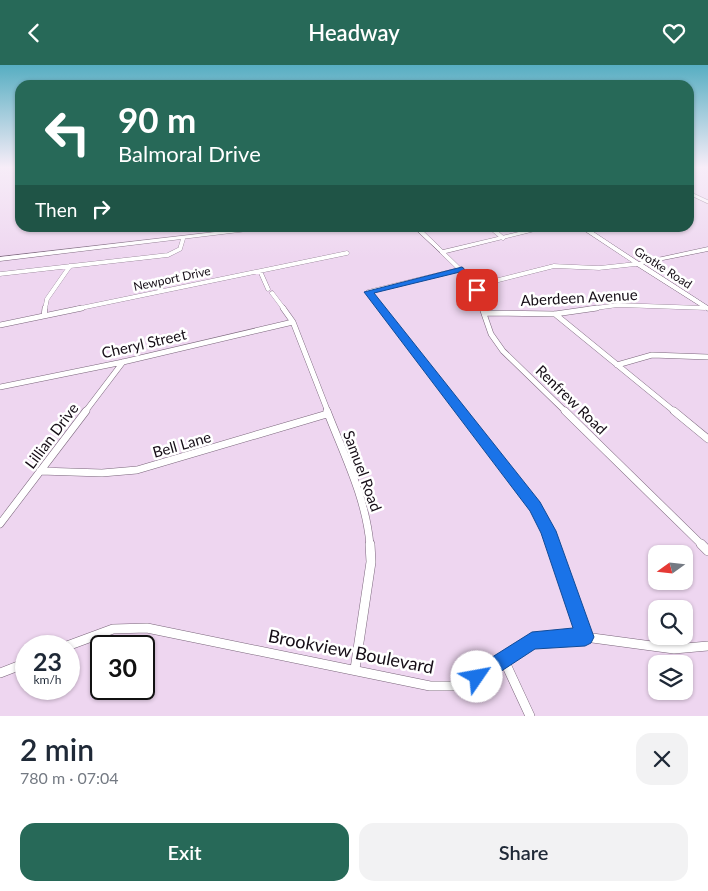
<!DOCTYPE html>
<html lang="en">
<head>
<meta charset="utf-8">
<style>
	:root { --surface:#fff; --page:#f2f2f3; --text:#1f2937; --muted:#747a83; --accent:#276958 }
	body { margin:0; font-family:Lato,sans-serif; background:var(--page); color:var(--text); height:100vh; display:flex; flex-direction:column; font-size:19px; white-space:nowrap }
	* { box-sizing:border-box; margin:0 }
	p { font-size:16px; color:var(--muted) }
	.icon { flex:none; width:28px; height:28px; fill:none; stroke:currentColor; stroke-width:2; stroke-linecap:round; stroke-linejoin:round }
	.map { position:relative; height:651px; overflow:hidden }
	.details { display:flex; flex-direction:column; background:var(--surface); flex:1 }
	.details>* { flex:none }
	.banner { position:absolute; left:15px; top:15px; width:679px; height:152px; border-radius:15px; box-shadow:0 1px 4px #0004; background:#276958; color:#fff; overflow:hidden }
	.needle { width:32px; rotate:255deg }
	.fabs { position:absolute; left:648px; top:480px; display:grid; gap:10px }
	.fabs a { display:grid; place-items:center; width:45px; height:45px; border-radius:10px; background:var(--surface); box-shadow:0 1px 4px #0004; font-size:25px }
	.speed { position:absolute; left:15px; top:570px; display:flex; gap:10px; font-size:25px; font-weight:700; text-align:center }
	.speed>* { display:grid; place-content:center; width:65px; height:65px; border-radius:50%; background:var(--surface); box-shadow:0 1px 4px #0004; line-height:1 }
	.speed small { font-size:12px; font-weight:400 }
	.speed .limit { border:2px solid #111; border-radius:8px; background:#fff; color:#111 }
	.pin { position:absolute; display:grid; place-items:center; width:42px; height:42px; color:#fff; margin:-21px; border-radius:10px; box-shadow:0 2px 8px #0006 }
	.me { position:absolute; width:55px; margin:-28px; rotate:57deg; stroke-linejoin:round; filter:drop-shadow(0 0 4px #0008) }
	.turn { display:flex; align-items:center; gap:18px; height:105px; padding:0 20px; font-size:22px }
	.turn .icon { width:65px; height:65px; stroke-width:2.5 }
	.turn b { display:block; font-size:35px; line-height:42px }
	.then { display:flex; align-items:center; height:48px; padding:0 20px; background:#0003; gap:10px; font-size:19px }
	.round { display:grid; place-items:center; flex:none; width:52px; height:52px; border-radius:15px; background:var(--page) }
	.summary { display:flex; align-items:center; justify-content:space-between; height:85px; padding:0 20px }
	h1 { font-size:30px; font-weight:600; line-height:38px }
	.primary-button { display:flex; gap:10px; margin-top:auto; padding:10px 20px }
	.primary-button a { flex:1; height:58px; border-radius:15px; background:var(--accent); color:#fff; font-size:20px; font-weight:600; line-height:58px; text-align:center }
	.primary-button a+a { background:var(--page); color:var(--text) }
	header { display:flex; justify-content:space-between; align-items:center; height:65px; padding:0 20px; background:var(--accent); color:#fff; font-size:22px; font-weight:600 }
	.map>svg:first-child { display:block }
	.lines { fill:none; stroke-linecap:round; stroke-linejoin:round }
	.street-far4-casing { stroke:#7a657b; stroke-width:4 }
	.street-far3-casing { stroke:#7a657b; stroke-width:4.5 }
	.street-far2-casing { stroke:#7a657b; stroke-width:6 }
	.street-far1-casing { stroke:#7a657b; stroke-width:8 }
	.street-casing { stroke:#7a657b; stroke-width:10 }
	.secondary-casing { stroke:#7a657b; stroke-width:1 }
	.street-far4 { stroke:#fff; stroke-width:3 }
	.street-far3 { stroke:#fff; stroke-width:4 }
	.street-far2 { stroke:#fff; stroke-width:5 }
	.street-far1 { stroke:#fff; stroke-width:7 }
	.street { stroke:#fff; stroke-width:9 }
	.secondary { fill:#fff; fill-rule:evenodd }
	.route { fill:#1a73e8; stroke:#114b97 }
	.labels { text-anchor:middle; stroke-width:5; stroke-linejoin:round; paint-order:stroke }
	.far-street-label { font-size:12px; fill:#150d16; stroke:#fff }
	.street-label { font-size:15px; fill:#150d16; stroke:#fff }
	.near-street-label { font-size:18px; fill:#150d16; stroke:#fff }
</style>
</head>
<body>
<header><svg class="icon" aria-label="back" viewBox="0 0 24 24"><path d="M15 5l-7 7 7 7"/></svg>Headway<svg class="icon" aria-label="heart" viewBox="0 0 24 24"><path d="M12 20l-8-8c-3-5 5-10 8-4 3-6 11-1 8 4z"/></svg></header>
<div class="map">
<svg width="708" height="651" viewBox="0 0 708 651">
	<rect width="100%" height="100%" fill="#eed6f0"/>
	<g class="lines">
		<defs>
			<path id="street-far4" d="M689 128 708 137
				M490 162 493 164"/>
			<path id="street-far3" d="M491 163 503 173
				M442 187 474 218 483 244
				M260 206 268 224
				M0 209 168 190 180 184 183 174
				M475 221 554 201 599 203 636 199
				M272 228 284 244
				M45 244 47 234 70 201
				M76 244 347 188
				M381 244 368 227 462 204
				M588 244 618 240 705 243"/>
			<path id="street-far2" d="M283 243 293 257 328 347
				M380 243 462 347
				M482 243 491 269 503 286 566 347
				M484 248 555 249 597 243
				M555 249 675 347
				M44 251 45 243
				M0 260 82 243
				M617 300 652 290 708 292
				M0 322 123 297 293 257
				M85 347 123 297"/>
			<path id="street-far1" d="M327 346C344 390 366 433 370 480
				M461 346 535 441 553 480
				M565 346 702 480
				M674 346 708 374
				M40 406 102 408 137 405 327 349
				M0 459 86 346"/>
			<path id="street" d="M553 479 585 572
				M701 479 708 486
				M67 581 113 564 147 563 430 621H463L532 576 550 573 585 572 674 584 708 581
				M504 595 530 651
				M355 604 371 497 370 479
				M0 608 26 598"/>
			<path id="secondary" d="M259 162H280L0 196V192Z
				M413 162H419L443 185 540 162H551L442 189Z
				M579 162H586L639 197 708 182V186L643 199 708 241V246L637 201 634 200 633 198Z"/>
		</defs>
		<use href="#street-far4" class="street-far4-casing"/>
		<use href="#street-far3" class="street-far3-casing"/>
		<use href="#street-far2" class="street-far2-casing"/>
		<use href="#street-far1" class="street-far1-casing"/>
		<use href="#street" class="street-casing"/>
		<use href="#secondary" class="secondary-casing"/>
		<use href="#street-far4" class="street-far4"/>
		<use href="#street-far3" class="street-far3"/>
		<use href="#street-far2" class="street-far2"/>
		<use href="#street-far1" class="street-far1"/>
		<use href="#street" class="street"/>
		<use href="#secondary" class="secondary"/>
	</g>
	<linearGradient id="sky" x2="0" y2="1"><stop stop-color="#57aec2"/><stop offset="0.53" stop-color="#f7edf8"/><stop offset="1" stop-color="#f7edf8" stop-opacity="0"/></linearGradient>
	<rect width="708" height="193" fill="url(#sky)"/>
	<path class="route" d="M462 202 477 216 480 227H474L470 219 460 207 374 228 540 437 556 466 594 572 591 578 585 581 535 584 477 622 470 619 468 612 470 606 532 567 573 563 541 468 530 446 364 227Z"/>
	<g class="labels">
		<g class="far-street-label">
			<text transform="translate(663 203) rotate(33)" y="4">Grotke Road</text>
			<text transform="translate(172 214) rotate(-12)" y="4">Newport Drive</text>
		</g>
		<g class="street-label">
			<text transform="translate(579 233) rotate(-3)" y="5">Aberdeen Avenue</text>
			<text transform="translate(144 279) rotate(-13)" y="5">Cheryl Street</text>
			<text transform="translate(571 335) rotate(44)" y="5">Renfrew Road</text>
			<text transform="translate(52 371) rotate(-53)" y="5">Lillian Drive</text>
			<text transform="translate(182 380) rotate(-16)" y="5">Bell Lane</text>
			<text transform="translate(362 406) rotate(70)" y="5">Samuel Road</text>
		</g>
		<g class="near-street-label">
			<text transform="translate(351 587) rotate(11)" y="6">Brookview Boulevard</text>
		</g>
	</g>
</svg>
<div class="fabs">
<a><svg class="needle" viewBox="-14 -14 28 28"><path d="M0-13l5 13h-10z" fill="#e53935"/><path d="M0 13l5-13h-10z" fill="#747a83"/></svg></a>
<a><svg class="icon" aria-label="search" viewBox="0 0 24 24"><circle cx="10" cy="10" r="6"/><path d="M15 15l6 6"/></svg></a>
<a><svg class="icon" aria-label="layers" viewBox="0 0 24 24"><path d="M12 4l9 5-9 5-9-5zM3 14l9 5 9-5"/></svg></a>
</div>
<div class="speed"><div>23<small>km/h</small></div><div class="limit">30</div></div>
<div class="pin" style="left:477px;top:225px;background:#d93025"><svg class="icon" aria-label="arrive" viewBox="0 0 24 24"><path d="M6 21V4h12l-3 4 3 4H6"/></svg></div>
<svg class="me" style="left:477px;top:612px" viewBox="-20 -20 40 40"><circle r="19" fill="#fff"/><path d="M0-13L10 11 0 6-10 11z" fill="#1a73e8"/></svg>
<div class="banner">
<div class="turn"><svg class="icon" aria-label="left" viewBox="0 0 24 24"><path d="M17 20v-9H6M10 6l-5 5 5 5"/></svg><div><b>90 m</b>Balmoral Drive</div></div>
<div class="then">Then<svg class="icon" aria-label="right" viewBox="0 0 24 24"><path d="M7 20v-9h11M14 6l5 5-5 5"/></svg></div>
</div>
</div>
<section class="details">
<div class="summary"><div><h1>2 min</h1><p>780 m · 07:04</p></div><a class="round"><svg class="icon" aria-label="close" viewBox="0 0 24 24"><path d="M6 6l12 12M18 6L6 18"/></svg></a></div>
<div class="primary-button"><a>Exit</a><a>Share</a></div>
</section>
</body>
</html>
